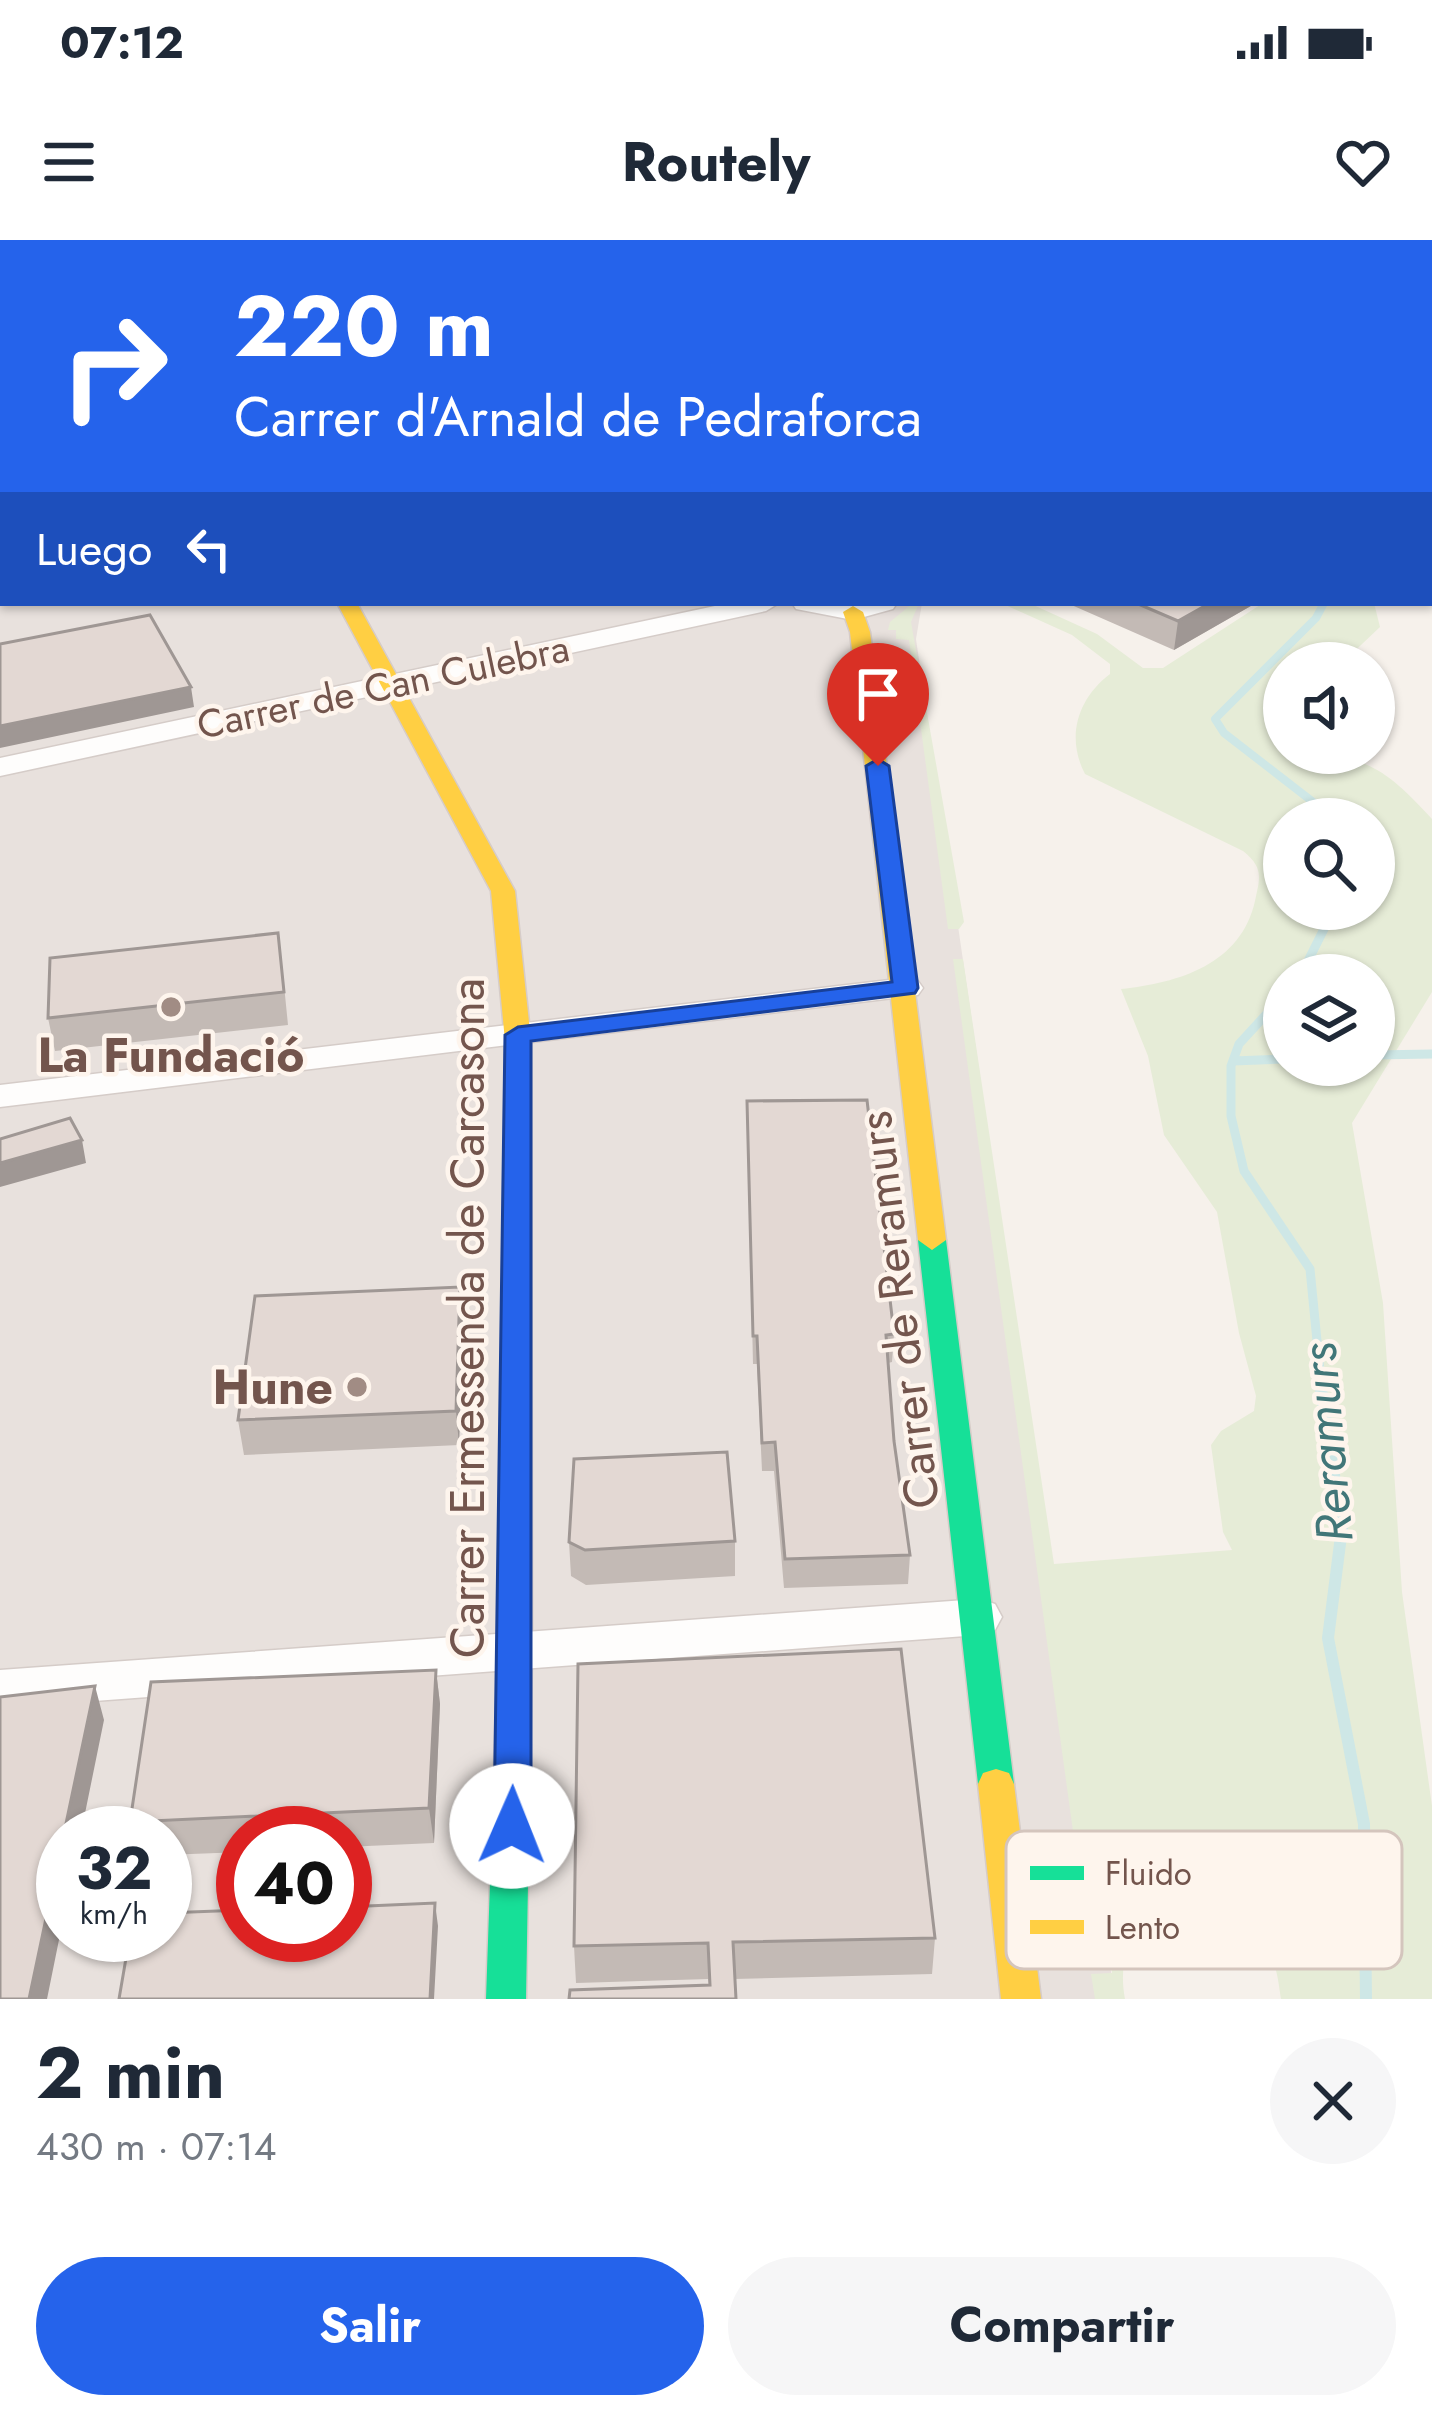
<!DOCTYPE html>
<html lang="es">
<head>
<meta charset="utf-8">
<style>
	:root { --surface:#fff; --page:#f6f6f7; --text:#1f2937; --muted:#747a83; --accent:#2563eb }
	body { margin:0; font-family:Jost,sans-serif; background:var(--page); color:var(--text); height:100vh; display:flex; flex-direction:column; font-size:45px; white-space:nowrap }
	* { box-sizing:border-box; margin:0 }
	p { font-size:39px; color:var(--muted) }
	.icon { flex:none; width:66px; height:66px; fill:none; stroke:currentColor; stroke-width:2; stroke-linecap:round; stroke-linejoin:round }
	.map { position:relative; height:1759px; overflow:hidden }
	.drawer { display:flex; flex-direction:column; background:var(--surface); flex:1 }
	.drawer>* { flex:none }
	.banner { position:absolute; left:0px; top:0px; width:1434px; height:366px; box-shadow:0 3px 9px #0004; background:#2563eb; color:#fff; overflow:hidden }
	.tools { position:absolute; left:1263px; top:402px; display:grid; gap:24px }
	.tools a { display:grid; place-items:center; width:132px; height:132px; border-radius:50%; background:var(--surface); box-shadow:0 3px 9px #0004; font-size:60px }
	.speed { position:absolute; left:36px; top:1566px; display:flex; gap:24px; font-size:60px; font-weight:700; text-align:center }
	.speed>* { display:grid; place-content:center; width:156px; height:156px; border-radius:50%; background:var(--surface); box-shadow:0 3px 9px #0004; line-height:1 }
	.speed small { font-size:30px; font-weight:400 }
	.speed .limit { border:18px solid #d22; background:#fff; color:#111 }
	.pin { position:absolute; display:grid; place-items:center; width:102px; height:102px; color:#fff; margin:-123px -51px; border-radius:50% 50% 50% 0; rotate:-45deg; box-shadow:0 0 12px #0007 }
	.pin .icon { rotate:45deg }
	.me { position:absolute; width:132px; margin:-66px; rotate:1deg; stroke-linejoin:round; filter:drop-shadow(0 0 9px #0008) }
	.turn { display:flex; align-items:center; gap:42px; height:252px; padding:0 36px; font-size:54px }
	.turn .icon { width:156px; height:156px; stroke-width:2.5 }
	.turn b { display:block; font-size:84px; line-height:102px }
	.then { display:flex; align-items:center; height:114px; padding:0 36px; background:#0003; gap:24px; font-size:45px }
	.round { display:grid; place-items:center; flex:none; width:126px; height:126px; border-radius:63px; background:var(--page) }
	.headline { display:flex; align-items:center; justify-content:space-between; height:204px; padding:0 36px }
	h1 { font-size:72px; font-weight:700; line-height:90px }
	.button { display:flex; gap:24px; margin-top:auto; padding:24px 36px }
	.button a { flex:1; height:138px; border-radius:72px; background:var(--accent); color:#fff; font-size:48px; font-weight:700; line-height:138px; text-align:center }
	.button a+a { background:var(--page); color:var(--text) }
	.status { display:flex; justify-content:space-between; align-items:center; height:84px; padding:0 60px; background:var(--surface); direction:ltr }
	.status svg { height:33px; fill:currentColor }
	header { display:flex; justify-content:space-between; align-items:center; height:156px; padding:0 36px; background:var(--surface); font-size:54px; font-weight:700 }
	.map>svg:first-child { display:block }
	.industrial { fill:#e8e1dd; fill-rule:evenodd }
	.green { fill:#e6ecd7; fill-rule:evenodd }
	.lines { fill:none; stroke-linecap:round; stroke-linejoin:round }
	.stream-far3 { stroke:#cee7e6; stroke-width:6 }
	.stream-far2 { stroke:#cee7e6; stroke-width:8 }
	.stream-far1 { stroke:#cee7e6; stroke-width:9 }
	.stream { stroke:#cee7e6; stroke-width:12 }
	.street-casing { stroke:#d5ccc8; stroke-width:3 }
	.fast-casing { stroke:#d6ccc8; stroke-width:3 }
	.slow-casing { stroke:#d6ccc8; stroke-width:3 }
	.street { fill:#fefdfc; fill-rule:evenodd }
	.fast { fill:#16e098; fill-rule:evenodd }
	.slow { fill:#ffcf43; fill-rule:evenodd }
	.wall { fill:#c3bab5 }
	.shaded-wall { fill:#9f9794 }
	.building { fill:#e3d8d3; stroke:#9f9794; stroke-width:3 }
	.route { fill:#2563eb; stroke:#184099; stroke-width:3 }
	.poi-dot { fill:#a18c84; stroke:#fef5ed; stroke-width:4.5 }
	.labels { text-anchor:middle; stroke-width:9; stroke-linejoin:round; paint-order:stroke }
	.far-street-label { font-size:39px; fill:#73554d; stroke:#fef5ed }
	.poi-label { font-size:48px; font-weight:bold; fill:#73554d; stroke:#fef5ed }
	.street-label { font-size:48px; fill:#73554d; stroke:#fef5ed }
	.water-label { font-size:51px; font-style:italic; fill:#417678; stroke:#fef5ed }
	.key { fill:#fef5ed; stroke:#d4c5bd; stroke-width:3 }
	.key-label { font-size:33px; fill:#73554d }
</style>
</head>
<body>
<div class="status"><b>07:12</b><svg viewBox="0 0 49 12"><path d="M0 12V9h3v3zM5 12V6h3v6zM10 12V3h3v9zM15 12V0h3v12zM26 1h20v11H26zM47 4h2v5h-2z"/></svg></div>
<header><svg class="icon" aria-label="menu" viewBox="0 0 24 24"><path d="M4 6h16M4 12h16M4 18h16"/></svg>Routely<svg class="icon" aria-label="heart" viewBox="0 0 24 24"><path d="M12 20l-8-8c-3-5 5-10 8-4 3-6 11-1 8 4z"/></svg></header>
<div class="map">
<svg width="1432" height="1759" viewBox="0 0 1432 1759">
	<rect width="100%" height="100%" fill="#f6f1eb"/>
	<path class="industrial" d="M0 126 3 363H922L916 399 1115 1759H0ZM63 1593H165V1695H63ZM243 1593H345V1695H243Z"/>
	<path class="green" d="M913 363H919L911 382 964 682 959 689H948L909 400 896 399V390H888L890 382Z
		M1001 363H1029L1097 394 1143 428H1163L1263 363H1374L1380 387 1342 423H1284V513C1360 513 1381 523 1432 579V752L1352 883 1383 1063 1402 1352 1432 1566V1759H1281C1279 1747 1278 1733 1273 1722 1269 1712 1258 1702 1250 1694 1190 1626 1109 1675 1125 1759H1095L1091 1734 1112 1733 1104 1665 1083 1664 953 719H963L1054 1324 1232 1310 1223 1292 1211 1205 1221 1191 1254 1171 1256 1156 1239 1093 1217 972 1164 895 1148 816 1121 749C1179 743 1241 724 1255 661 1260 637 1264 628 1243 611L1085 534C1066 498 1077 459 1110 434V424L1072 395ZM1374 579V669H1284V579ZM1374 735V825H1284V735Z"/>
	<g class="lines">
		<path class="stream-far3" d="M1317 0 1324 3"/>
		<path class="stream-far2" d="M1324 363 1316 378 1215 479 1224 493 1335 579
			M1332 674 1334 669"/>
		<path class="stream-far1" d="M1301 735 1333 671
			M1284 755 1239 804 1231 826V876L1244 931 1310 1029 1322 1152
			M1374 815 1432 814
			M1233 821 1284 819"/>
		<path class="stream" d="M1321 1149 1342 1288 1328 1398 1364 1584 1366 1759"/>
		<defs>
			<path id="street" d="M1432 34V47H1431V34Z
				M0 114H3V128H0Z
				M0 255H3V269H0Z
				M729 363H779L766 371 0 536V518Z
				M792 363H897L893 369 853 380 796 369Z
				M906 738 918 741 923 748 918 755 0 867V845Z
				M979 1359 995 1364 1002 1377 995 1390 979 1395 0 1468V1430Z"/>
			<path id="fast" d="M518 793 531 801 532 1411 526 1759H486L498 1411 505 801Z
				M932 990 946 1000 1014 1544 1009 1555 996 1559 983 1555 978 1544 918 1000Z"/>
			<path id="slow" d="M337 363H357L515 651 531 801 527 807H509L505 801 491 651Z
				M853 366 863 372 870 392 946 1000 932 1010 918 1000 850 392 843 372Z
				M996 1529 1009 1533 1014 1544 1041 1759H1001L978 1544 983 1533Z"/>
		</defs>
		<use href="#street" class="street-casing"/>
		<use href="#fast" class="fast-casing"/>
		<use href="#slow" class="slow-casing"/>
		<use href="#street" class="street"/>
		<use href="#fast" class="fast"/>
		<use href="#slow" class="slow"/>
	</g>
	<path class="wall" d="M1067 363H1256L1174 410Z
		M282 725 288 785 55 811 48 778Z
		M747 861 894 1094 892 1122 888 1123 894 1201 910 1315 908 1344 784 1348 774 1231H762L757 1124H753Z
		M463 1081 459 1205 244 1215 238 1180Z
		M735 1301V1336L586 1345 571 1336 569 1302Z
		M436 1430 440 1464 434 1603 345 1607V1593H243V1612L165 1615V1593H133L130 1582Z
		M935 1698 932 1734 734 1739 709 1745 708 1739 576 1743 574 1706Z"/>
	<path class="shaded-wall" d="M0 290 3 306V317L0 318Z
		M1210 363H1256L1174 410 1178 381Z
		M191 447 194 467 0 508V486Z
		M82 900 86 923 0 947V923Z
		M460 1047 463 1081 459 1205 456 1171Z
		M436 1430 440 1464 434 1603 429 1568Z
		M95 1446 104 1480 81 1593H64Z
		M63 1597V1680L47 1759H29Z
		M435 1663 438 1686 434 1759H430Z"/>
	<path class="building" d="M1136 363H1210L1178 381Z
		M150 375 191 447 0 486V404Z
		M278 693 284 752 48 778 50 718Z
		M867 860 894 1094 886 1095 894 1201 910 1315 785 1319 775 1202 762 1203 757 1096H753L747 861Z
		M70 878 82 900 0 923V899Z
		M460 1047 456 1171 238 1180 255 1056Z
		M727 1212 735 1301 585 1310 569 1302 574 1219Z
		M901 1409 935 1698 733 1702 736 1759H569L570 1750 710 1745 708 1703 574 1706 578 1424Z
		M436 1430 429 1568 130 1582 151 1442Z
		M95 1446 29 1759H0V1457Z
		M435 1663 430 1759H119L130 1695H165V1673L243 1670V1695H345V1667Z"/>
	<path class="route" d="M878 519 889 526 918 748 915 753 531 801V1586L525 1598 512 1602 499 1598 494 1586 505 795 518 787 892 742 866 526Z"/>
	<g class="poi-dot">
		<circle cx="171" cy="767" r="12"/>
		<circle cx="357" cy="1147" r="12"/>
	</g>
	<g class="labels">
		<g class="far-street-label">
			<text transform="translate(383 446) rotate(-12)" y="14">Carrer de Can Culebra</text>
		</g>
		<g class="poi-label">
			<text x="171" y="832">La Fundació</text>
			<text x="333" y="1164" text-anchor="end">Hune</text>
		</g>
		<g class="street-label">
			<text transform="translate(898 1070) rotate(-97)" y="17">Carrer de Reramurs</text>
			<text transform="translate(467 1078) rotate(-90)" y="17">Carrer Ermessenda de Carcasona</text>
		</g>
		<g class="water-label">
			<text transform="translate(1326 1203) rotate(-95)" y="18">Reramurs</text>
		</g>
	</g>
	<rect x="1006" y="1591" width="396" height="138" rx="18" class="key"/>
	<rect x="1030" y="1626" width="54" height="14" fill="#16e098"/>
	<rect x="1030" y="1680" width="54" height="14" fill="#ffcf43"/>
	<g class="key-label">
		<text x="1105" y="1645">Fluido</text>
		<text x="1105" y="1699">Lento</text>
	</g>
</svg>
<div class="tools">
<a><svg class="icon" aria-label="sound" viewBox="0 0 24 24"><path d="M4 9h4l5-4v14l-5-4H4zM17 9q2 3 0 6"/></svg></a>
<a><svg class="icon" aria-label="search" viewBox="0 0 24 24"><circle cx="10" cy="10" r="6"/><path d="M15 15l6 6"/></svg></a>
<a><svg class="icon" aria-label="layers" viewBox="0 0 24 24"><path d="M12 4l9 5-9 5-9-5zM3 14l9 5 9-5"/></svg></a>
</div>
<div class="speed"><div>32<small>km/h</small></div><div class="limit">40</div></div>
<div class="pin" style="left:878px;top:526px;background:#d93025"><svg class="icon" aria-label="arrive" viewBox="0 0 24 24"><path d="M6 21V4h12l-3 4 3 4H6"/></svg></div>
<svg class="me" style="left:512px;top:1586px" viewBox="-20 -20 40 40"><circle r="19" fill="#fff"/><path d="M0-13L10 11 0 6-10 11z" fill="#2563eb"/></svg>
<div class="banner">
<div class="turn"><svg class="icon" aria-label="right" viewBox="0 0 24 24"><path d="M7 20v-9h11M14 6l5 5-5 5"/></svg><div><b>220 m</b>Carrer d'Arnald de Pedraforca</div></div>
<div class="then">Luego<svg class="icon" aria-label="left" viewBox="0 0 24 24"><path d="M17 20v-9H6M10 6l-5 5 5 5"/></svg></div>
</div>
</div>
<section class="drawer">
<div class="headline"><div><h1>2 min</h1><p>430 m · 07:14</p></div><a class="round"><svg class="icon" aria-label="close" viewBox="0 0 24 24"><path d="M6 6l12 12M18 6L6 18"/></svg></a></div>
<div class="button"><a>Salir</a><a>Compartir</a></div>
</section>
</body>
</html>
